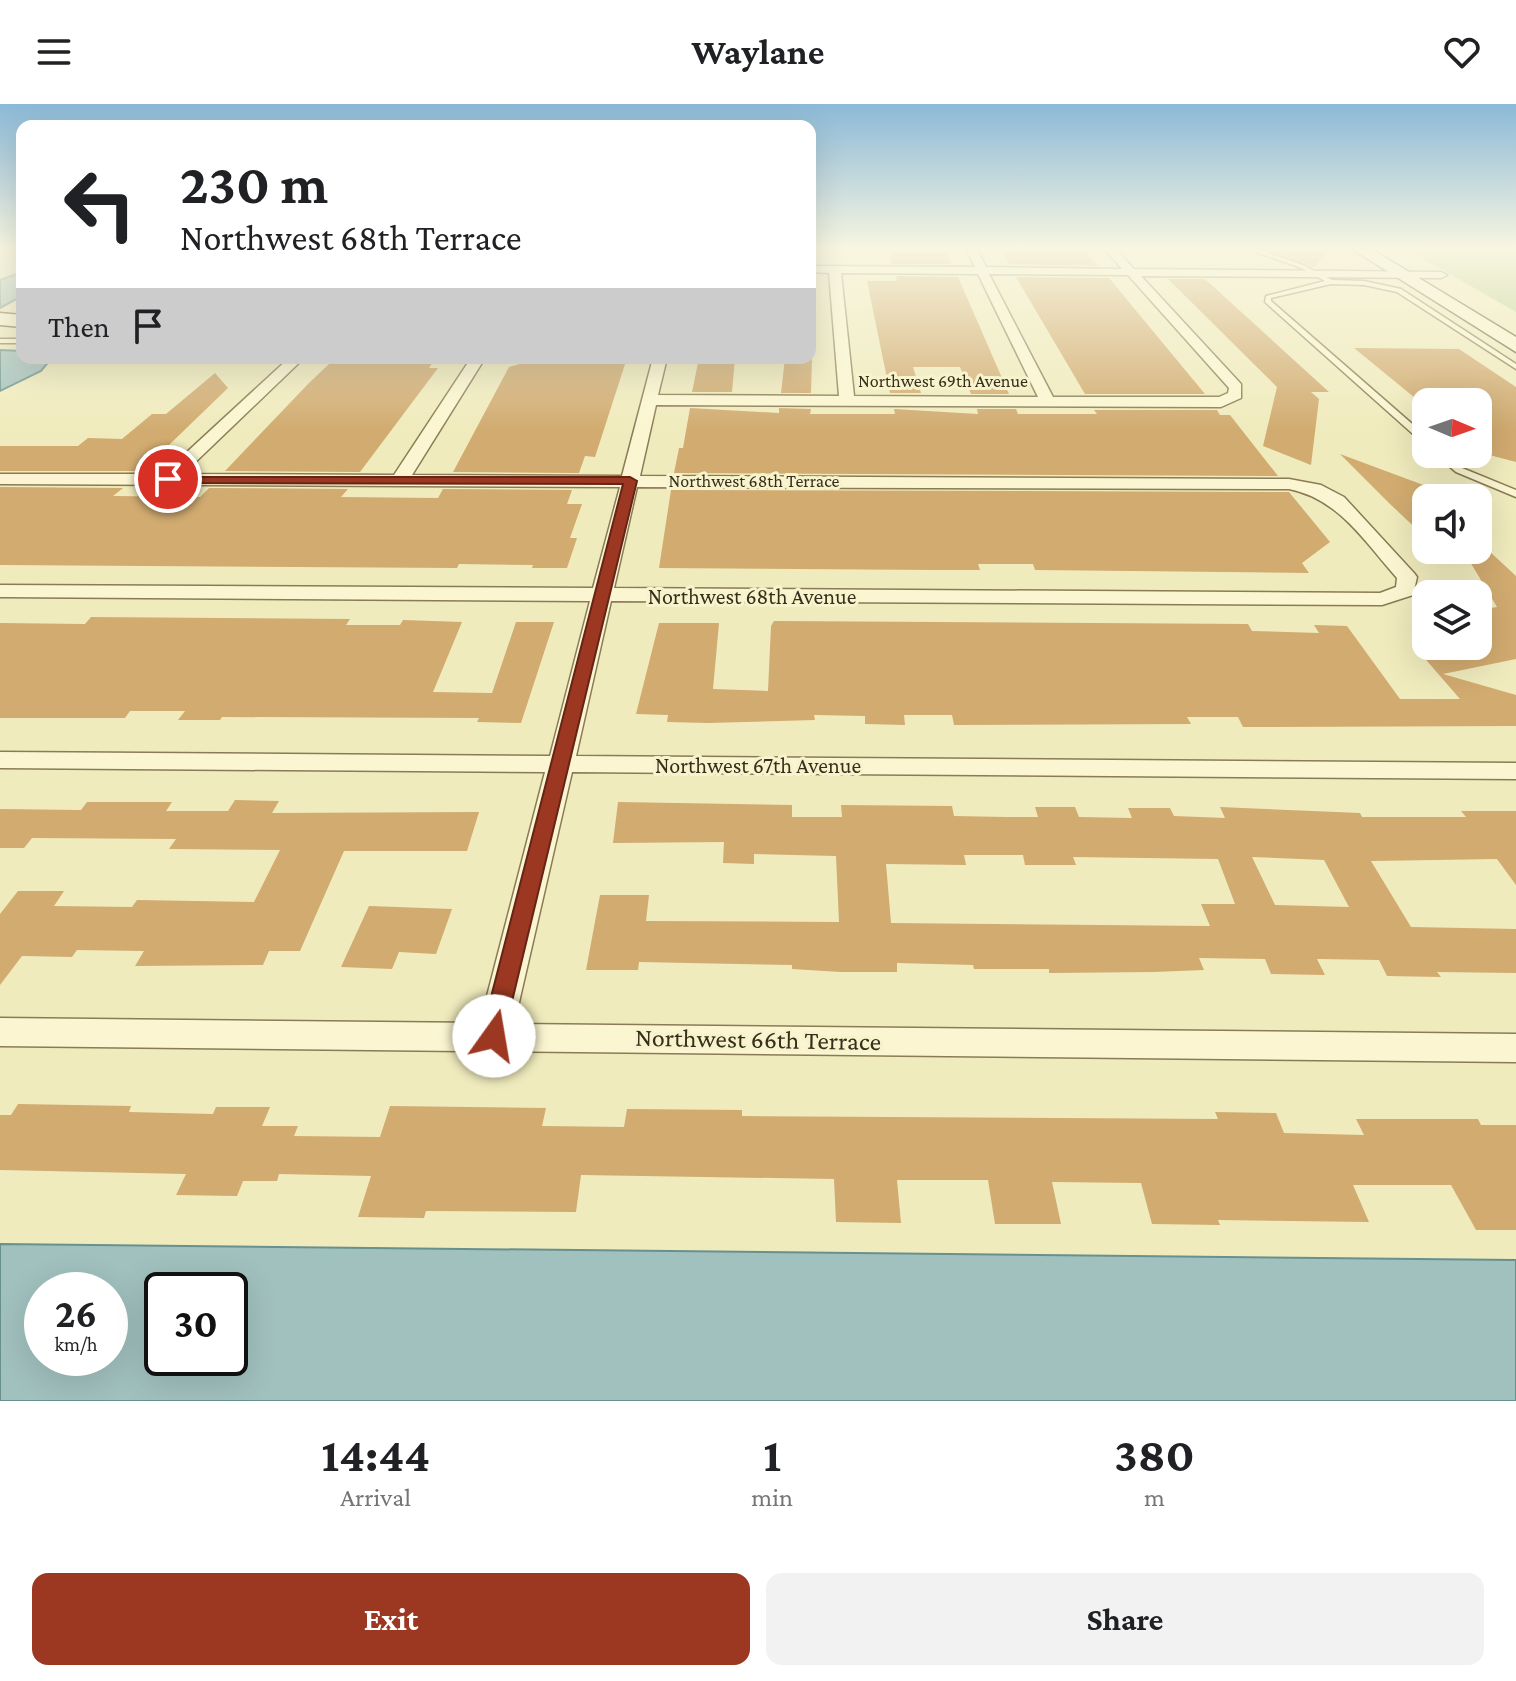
<!DOCTYPE html>
<html lang="en">
<head>
<meta charset="utf-8">
<style>
	:root { --surface:#fff; --page:#f2f2f2; --text:#202124; --muted:#757577; --accent:#9c3821 }
	body { margin:0; font-family:"Crimson Pro",serif; background:var(--page); color:var(--text); height:100vh; display:flex; flex-direction:column; font-size:30px; white-space:nowrap }
	* { box-sizing:border-box; margin:0 }
	p { font-size:26px; color:var(--muted) }
	.icon { flex:none; width:44px; height:44px; fill:none; stroke:currentColor; stroke-width:2; stroke-linecap:round; stroke-linejoin:round }
	.map { position:relative; height:1297px; overflow:hidden }
	.side { display:flex; flex-direction:column; background:var(--surface); flex:1 }
	.side>* { flex:none }
	.banner { position:absolute; left:16px; top:16px; width:800px; height:244px; border-radius:16px; box-shadow:0 8px 32px #0002; background:#fff; color:var(--text); overflow:hidden }
	.needle { width:52px; rotate:92deg }
	.fabs { position:absolute; left:1412px; top:284px; display:grid; gap:16px }
	.fabs a { display:grid; place-items:center; width:80px; height:80px; border-radius:16px; background:var(--surface); box-shadow:0 8px 32px #0002; font-size:40px }
	.speed { position:absolute; left:24px; top:1168px; display:flex; gap:16px; font-size:40px; font-weight:700; text-align:center }
	.speed>* { display:grid; place-content:center; width:104px; height:104px; border-radius:50%; background:var(--surface); box-shadow:0 8px 32px #0002; line-height:1 }
	.speed small { font-size:20px; font-weight:400 }
	.speed .limit { border:4px solid #111; border-radius:12px; background:#fff; color:#111 }
	.pin { position:absolute; display:grid; place-items:center; width:68px; height:68px; color:#fff; margin:-34px; border:4px solid #fff; border-radius:50%; box-shadow:0 2px 8px #0007 }
	.me { position:absolute; width:88px; margin:-44px; rotate:13deg; stroke-linejoin:round; filter:drop-shadow(0 0 6px #0008) }
	.turn { display:flex; align-items:center; gap:28px; height:168px; padding:0 32px; font-size:36px }
	.turn .icon { width:104px; height:104px; stroke-width:2.5 }
	.turn b { display:block; font-size:56px; line-height:68px }
	.then { display:flex; align-items:center; height:76px; padding:0 32px; background:#0003; gap:16px; font-size:30px }
	.eta { display:flex; justify-content:space-evenly; align-items:center; height:136px; text-align:center }
	.eta b { font-size:48px; font-weight:700; line-height:56px }
	.button { display:flex; gap:16px; margin-top:auto; padding:16px 32px }
	.button a { flex:1; height:92px; border-radius:16px; background:var(--accent); color:#fff; font-size:32px; font-weight:700; line-height:92px; text-align:center }
	.button a+a { background:var(--page); color:var(--text) }
	header { display:flex; justify-content:space-between; align-items:center; height:104px; padding:0 32px; background:var(--surface); font-size:36px; font-weight:700 }
	.map>svg:first-child { display:block }
	.green { fill:#bccf91 }
	.water { fill:#a1c1be; stroke:#68908d; stroke-width:2; fill-rule:evenodd }
	.building { fill:#d1ab70; fill-rule:evenodd }
	.lines { fill:none; stroke-linecap:round; stroke-linejoin:round }
	.lane-casing { stroke:#897b55; stroke-width:3 }
	.street-casing { stroke:#897b55; stroke-width:3 }
	.secondary-casing { stroke:#6b5c39; stroke-width:3 }
	.lane { fill:#fbf6d1; fill-rule:evenodd }
	.street { fill:#fbf6d1; fill-rule:evenodd }
	.secondary { fill:#fbf6d1; fill-rule:evenodd }
	.route { fill:#9c3821; stroke:#652415; stroke-width:2 }
	.labels { text-anchor:middle; stroke-width:6; stroke-linejoin:round; paint-order:stroke }
	.far-street-label { font-size:18px; fill:#382e1b; stroke:#f7f3cd }
	.street-label { font-size:22px; fill:#382e1b; stroke:#f7f3cd }
	.near-street-label { font-size:26px; fill:#382e1b; stroke:#f7f3cd }
</style>
</head>
<body>
<header><svg class="icon" aria-label="menu" viewBox="0 0 24 24"><path d="M4 6h16M4 12h16M4 18h16"/></svg>Waylane<svg class="icon" aria-label="heart" viewBox="0 0 24 24"><path d="M12 20l-8-8c-3-5 5-10 8-4 3-6 11-1 8 4z"/></svg></header>
<div class="map">
<svg width="1516" height="1297" viewBox="0 0 1516 1297">
	<rect width="100%" height="100%" fill="#f0ebbd"/>
	<path class="green" d="M1406 145H1516V208Z"/>
	<path class="water" d="M22 168V192L0 204V176Z
		M0 246 22 247V254L51 255 41 267 0 287Z
		M0 1140 1516 1156V1297H0ZM42 1186H110V1254H42ZM162 1186H230V1254H162Z"/>
	<path class="building" d="M1002 145H1084L1098 162 1009 160Z
		M1281 145H1330L1314 163 1277 149Z
		M890 149H946L951 160H892Z
		M896 172 958 173 1009 290H971L960 263H913L921 289H890L867 177H897Z
		M1016 173 1109 174 1205 290H1085Z
		M1168 175H1205L1329 288H1311L1319 295 1311 361 1263 342 1277 283Z
		M1354 244 1459 245 1516 283V358L1478 348V298H1420Z
		M342 254 433 258 429 264H438L360 368 225 367 309 279 329 260H336Z
		M541 254H627L595 353 585 352 579 369 453 368 509 263Z
		M699 254H735L732 288H692Z
		M785 254H812L811 289H781Z
		M215 269 228 284 142 367H0V342H78L88 334 122 335 152 310H166Z
		M690 304 779 309V304L811 305 810 310H895L894 305 978 310 977 305H1016L1018 310H1097L1094 306H1217L1220 311H1230L1278 372 674 369 679 344H683Z
		M1340 350 1426 382V434L1390 400Z
		M0 383 123 384 113 392 200 393 209 384 348 385 341 393 438 394 443 385 572 386 567 400H582L570 434H577L567 464H532L533 461 459 460 457 464 0 461Z
		M671 386 1289 388 1330 438 1302 459 1309 469 1035 466 1033 460H978L980 466H936L659 464Z
		M1463 446H1488L1516 472V555L1443 570 1516 591V622L1243 623 1238 613H1187L1191 620 954 621 952 611H904L905 621 865 620V612L814 611 815 616 708 619 667 618 668 611 636 610 659 519H719L713 585 768 587 771 522 774 517 1248 520 1252 527 1319 529 1314 521 1347 522 1400 595H1460L1414 542H1478V506L1497 503Z
		M91 513 350 515 346 521H400L403 516 462 518 433 588 492 589 516 518H554L521 619 477 618 479 614 222 613 220 616H178L185 607H130L125 614H0V519L85 520Z
		M235 696 279 697 272 709 479 708 467 747H344L300 847H269L263 861 135 862 144 847 77 846 72 853 22 852 0 881V810L18 787H64L54 802 132 803 137 796 254 798 280 746 169 745 176 735 32 734 24 744H0V705L81 706 87 698H172L166 707H228Z
		M618 698 792 701V713H842L841 701 952 702 954 712 1006 713H1038L1035 703H1075L1079 713 1132 714 1128 704H1170L1174 712 1225 714 1220 703 1360 709 1362 713H1466L1461 707H1516V781L1497 755 1371 757 1411 823 1516 825V869L1437 868 1441 873 1387 872 1379 856 1317 855 1325 871 1271 870 1265 855 1199 854 1204 866 1154 868 1049 869V865H974L973 861 897 859V868H841L792 865V861L639 858 638 866H586L600 791H649L646 817 839 818 836 752 754 750V760L723 759 724 738 613 739ZM964 751H1023L1025 761H1076L1073 753 1218 755 1235 800H1201L1210 822 891 819 886 760 966 761ZM1252 753 1324 756 1349 803 1275 801Z
		M369 802 452 805 436 850 399 848 392 865 341 863Z
		M18 1000 131 1002 129 1008 213 1010 216 1003H270L262 1022H298L294 1032 380 1033 390 1002 546 1004 542 1022 624 1023 627 1005 742 1006V1012L1218 1015 1215 1008 1276 1009 1284 1029 1364 1031 1356 1015H1478L1481 1021H1516V1126H1476L1451 1081H1353L1369 1118 1218 1116 1220 1121 1152 1120 1141 1079 1052 1078 1061 1120H995L988 1076H897L901 1119 836 1118 834 1075 581 1071 576 1108 426 1107 424 1114 358 1113 371 1072 279 1070 277 1077H243L237 1092 176 1091 186 1070 0 1066V1011H11Z"/>
	<g class="lines">
		<defs>
			<path id="lane" d="M1247 145H1257L1303 161 1332 176 1364 177 1401 185 1516 260V265L1397 188 1364 181 1331 180 1271 194V197L1426 332V340L1423 339 1265 198 1266 192 1325 177 1299 163Z
				M0 235H22V239H0Z
				M1435 350H1446L1462 364 1516 386V393L1456 368Z"/>
			<path id="street" d="M966 145H977L986 163 1122 165 1105 145H1116L1134 165 1441 168 1447 171 1441 174 1141 172 1241 280V294L1221 303 656 301 640 372 1289 375 1321 381 1344 393 1414 469 1417 473 1413 491 1382 501 611 497 576 652 1516 659V675L572 668 514 920 1516 930V958L0 942V914L480 919 545 668 0 664V648L550 652 590 497 0 493V481L593 484 620 383 0 380V370H163L289 254H304L183 370 394 371 471 254H485L412 371 622 372 653 254H667L658 291 839 292 829 169 810 168V162L975 163ZM841 169 978 170 1038 293 854 292ZM989 170 1128 171 1229 284 1228 289 1219 293H1053ZM637 383 1289 385C1339 395 1364 437 1397 474L1396 483 1380 489 614 484Z"/>
			<path id="secondary" d="M1352 145H1371L1516 233V248Z
				M0 209 22 211V223L0 221Z"/>
		</defs>
		<use href="#lane" class="lane-casing"/>
		<use href="#street" class="street-casing"/>
		<use href="#secondary" class="secondary-casing"/>
		<use href="#lane" class="lane"/>
		<use href="#street" class="street"/>
		<use href="#secondary" class="secondary"/>
	</g>
	<linearGradient id="sky" x2="0" y2="1"><stop stop-color="#8bb9d7"/><stop offset="0.44" stop-color="#f8f6e1"/><stop offset="1" stop-color="#f8f6e1" stop-opacity="0"/></linearGradient>
	<rect width="1516" height="327" fill="url(#sky)"/>
	<path class="route" d="M164 373H630L637 377 502 939 494 942 485 939 481 932 623 380 168 379 164 378Z"/>
	<g class="labels">
		<g class="far-street-label">
			<text x="943" y="283">Northwest 69th Avenue</text>
			<text x="754" y="383">Northwest 68th Terrace</text>
		</g>
		<g class="street-label">
			<text x="752" y="500">Northwest 68th Avenue</text>
			<text x="758" y="669">Northwest 67th Avenue</text>
		</g>
		<g class="near-street-label">
			<text transform="translate(758 935) rotate(1)" y="9">Northwest 66th Terrace</text>
		</g>
	</g>
</svg>
<div class="fabs">
<a><svg class="needle" viewBox="-14 -14 28 28"><path d="M0-13l5 13h-10z" fill="#e53935"/><path d="M0 13l5-13h-10z" fill="#757577"/></svg></a>
<a><svg class="icon" aria-label="sound" viewBox="0 0 24 24"><path d="M4 9h4l5-4v14l-5-4H4zM17 9q2 3 0 6"/></svg></a>
<a><svg class="icon" aria-label="layers" viewBox="0 0 24 24"><path d="M12 4l9 5-9 5-9-5zM3 14l9 5 9-5"/></svg></a>
</div>
<div class="speed"><div>26<small>km/h</small></div><div class="limit">30</div></div>
<div class="pin" style="left:168px;top:375px;background:#d93025"><svg class="icon" aria-label="arrive" viewBox="0 0 24 24"><path d="M6 21V4h12l-3 4 3 4H6"/></svg></div>
<svg class="me" style="left:494px;top:932px" viewBox="-20 -20 40 40"><circle r="19" fill="#fff"/><path d="M0-13L10 11 0 6-10 11z" fill="#9c3821"/></svg>
<div class="banner">
<div class="turn"><svg class="icon" aria-label="left" viewBox="0 0 24 24"><path d="M17 20v-9H6M10 6l-5 5 5 5"/></svg><div><b>230 m</b>Northwest 68th Terrace</div></div>
<div class="then">Then<svg class="icon" aria-label="arrive" viewBox="0 0 24 24"><path d="M6 21V4h12l-3 4 3 4H6"/></svg></div>
</div>
</div>
<section class="side">
<div class="eta">
<div><b>14:44</b><p>Arrival</p></div>
<div><b>1</b><p>min</p></div>
<div><b>380</b><p>m</p></div>
</div>
<div class="button"><a>Exit</a><a>Share</a></div>
</section>
</body>
</html>
